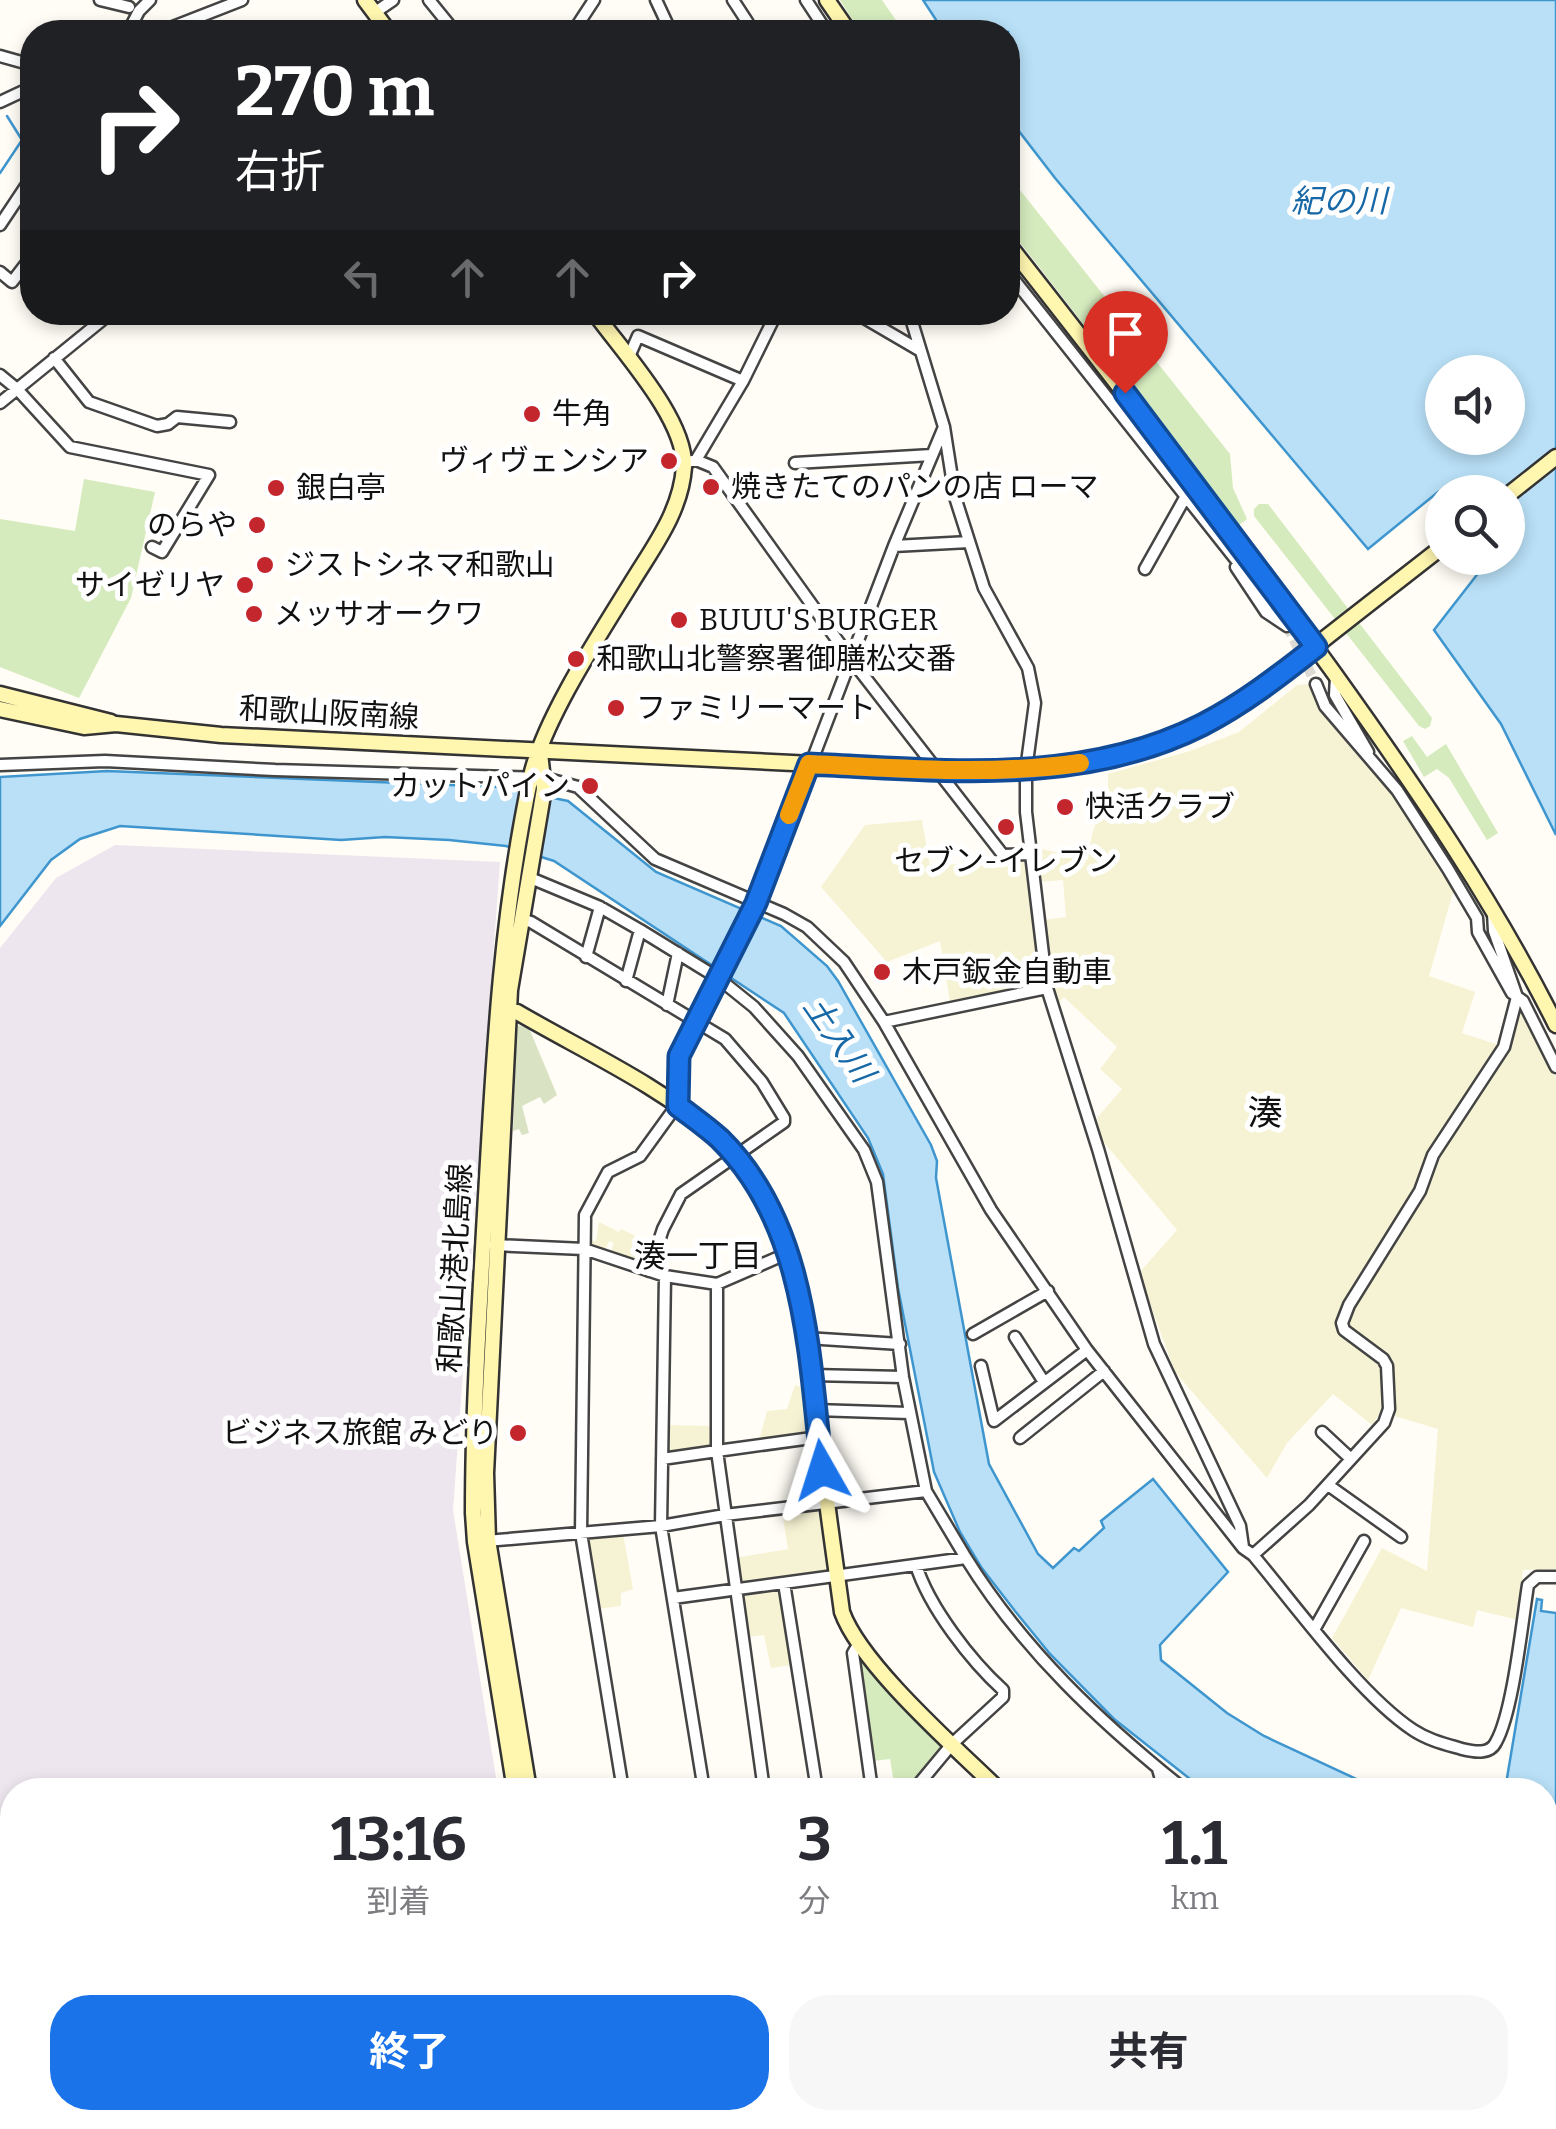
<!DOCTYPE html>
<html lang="ja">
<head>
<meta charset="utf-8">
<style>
	:root { --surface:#fff; --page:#f7f7f7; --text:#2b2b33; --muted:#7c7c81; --accent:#1a73e8 }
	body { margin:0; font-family:Bitter,"Noto Sans JP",serif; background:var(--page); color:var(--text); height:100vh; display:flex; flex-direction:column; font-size:38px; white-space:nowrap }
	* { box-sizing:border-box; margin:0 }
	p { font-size:32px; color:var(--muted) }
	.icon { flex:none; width:55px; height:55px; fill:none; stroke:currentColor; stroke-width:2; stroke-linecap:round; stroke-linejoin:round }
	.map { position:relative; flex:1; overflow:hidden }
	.drawer { position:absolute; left:0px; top:1778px; width:1558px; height:352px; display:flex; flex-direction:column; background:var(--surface); border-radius:40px 40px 0 0; box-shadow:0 5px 15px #0003 }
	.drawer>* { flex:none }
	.top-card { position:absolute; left:20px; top:20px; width:1000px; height:305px; border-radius:40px; box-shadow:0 5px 15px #0003; background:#202124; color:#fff; overflow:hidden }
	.controls { position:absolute; left:1425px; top:355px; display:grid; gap:20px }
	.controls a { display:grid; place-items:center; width:100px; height:100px; border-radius:50%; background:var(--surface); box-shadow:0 5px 15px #0003; font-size:50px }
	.pin { position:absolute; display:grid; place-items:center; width:85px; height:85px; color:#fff; margin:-102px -42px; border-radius:50% 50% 50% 0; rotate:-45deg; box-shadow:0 0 10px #0007 }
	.pin .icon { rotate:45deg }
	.me { position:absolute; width:110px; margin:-55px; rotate:354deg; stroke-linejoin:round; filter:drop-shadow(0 0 8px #0008) }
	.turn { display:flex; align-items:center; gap:35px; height:210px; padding:0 50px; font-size:45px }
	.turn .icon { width:130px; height:130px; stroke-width:2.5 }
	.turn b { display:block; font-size:70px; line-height:85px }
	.lanes { display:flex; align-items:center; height:95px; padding:0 50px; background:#0003; justify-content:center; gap:50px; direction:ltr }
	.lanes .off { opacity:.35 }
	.eta { display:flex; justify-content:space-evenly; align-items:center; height:170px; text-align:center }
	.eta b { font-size:60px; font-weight:700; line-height:70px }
	.primary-button { display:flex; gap:20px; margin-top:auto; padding:20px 50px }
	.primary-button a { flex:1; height:115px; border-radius:40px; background:var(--accent); color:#fff; font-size:40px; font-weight:700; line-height:115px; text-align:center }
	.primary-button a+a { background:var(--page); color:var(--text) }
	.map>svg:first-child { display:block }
	.industrial { fill:#eee6ef }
	.farmland { fill:#f6f3d4 }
	.green { fill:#d5ebbd }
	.cemetery { fill:#d9e3c4 }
	.water { fill:#b9e0f7; stroke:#3f96cf; stroke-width:2.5; fill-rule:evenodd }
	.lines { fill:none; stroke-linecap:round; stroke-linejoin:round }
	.stream { stroke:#3f96cf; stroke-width:2.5 }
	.street-tunnel { stroke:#dbdad3; stroke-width:10; stroke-dasharray:10 5; stroke-linecap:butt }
	.street-casing { stroke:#444; stroke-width:15 }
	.secondary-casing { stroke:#333; stroke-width:19 }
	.street { stroke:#fff; stroke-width:10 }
	.secondary { stroke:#fff6b0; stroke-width:14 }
	.route-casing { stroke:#114b97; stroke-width:25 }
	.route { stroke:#1a73e8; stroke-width:18 }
	.slow { stroke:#f59e0b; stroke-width:18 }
	.poi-dot { fill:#c4262e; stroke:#fff; stroke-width:4 }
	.labels { text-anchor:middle; stroke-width:10; stroke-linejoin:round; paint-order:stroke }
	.poi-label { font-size:30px; fill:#111; stroke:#fff; text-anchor:start }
	.street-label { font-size:30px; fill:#111; stroke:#fff }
	.water-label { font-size:32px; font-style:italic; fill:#1768a6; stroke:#fff }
	.neighbourhood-label { font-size:32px; fill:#111; stroke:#fff }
	.quarter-label { font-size:35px; fill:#111; stroke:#fff }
</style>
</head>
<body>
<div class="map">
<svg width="1556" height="2129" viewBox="0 0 1556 2129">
	<rect width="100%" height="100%" fill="#fffdf5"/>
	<path class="industrial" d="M115 845 500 862 453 1510 498 1790H12V2118H551L553 2129H0V948L56 878Z"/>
	<path class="farmland" d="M1310 684 1320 707 1392 792 1454 889 1429 976 1475 992 1462 1033 1508 1048 1519 1009H1524L1556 1077V1569L1523 1570 1518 1620 1477 1610 1473 1627 1401 1608 1368 1680 1332 1638 1382 1548 1427 1571 1438 1429 1381 1412 1372 1425 1333 1394 1287 1443 1267 1478 1175 1372 1139 1273 1177 1230 1102 1140 1097 1118 1122 1089 1100 1069 1117 1047 1064 997 1057 1005 1043 920 1066 917 1063 880 1039 882 1034 847 1088 860 1092 834 1108 791V774L1190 751 1239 732 1297 685Z
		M922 820 930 866 1024 859 1041 985 950 1002 940 941 887 962 821 887 865 825Z
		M599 1222 619 1232 621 1229 648 1242 632 1260 610 1253 614 1243 609 1241 605 1251 591 1247 589 1240 596 1241Z
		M795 1385 804 1388 811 1434 759 1441 767 1411 787 1409Z
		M667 1425 712 1426 713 1444 708 1449 671 1454 667 1450Z
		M818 1507 828 1572 740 1583 735 1558 788 1549 782 1512Z
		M623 1533 633 1589 621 1593V1606L597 1609 586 1540 590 1536Z
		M775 1588 780 1592 792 1665 771 1668 764 1635 746 1637 740 1596Z"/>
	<path class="green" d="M840 0H882L904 32H860Z
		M1008 175 1230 454 1233 488 1247 519 1239 525 1008 227Z
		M84 479 155 492 131 598 79 698 0 667V519L75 531Z
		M1259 504H1268L1432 718 1430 726 1425 729 1419 726 1254 516V509Z
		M1412 736 1427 757 1446 744 1498 833 1487 840 1449 778 1437 769 1424 777 1403 741Z
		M862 1661 946 1748 915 1779 894 1783 890 1759 873 1761 858 1664Z
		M1171 2118H1253L1254 2129H1174Z"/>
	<path class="cemetery" d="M517 1025 529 1028 557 1095 544 1104 540 1097 522 1106 529 1133 522 1135 519 1129 513 1131Z"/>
	<path class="water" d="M923 0H1556V835L1501 724 1434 630 1490 558H1508V492H1442V497L1438 492 1368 549 1055 178 1008 117V32H944ZM1442 372H1508V438H1442Z
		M107 771 499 787 568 801 656 872 781 926 827 966 838 981 931 1145 937 1161 936 1178 989 1464 1038 1554 1053 1568 1074 1548 1079 1551 1104 1528 1101 1521 1153 1479 1228 1572 1160 1645 1161 1660 1227 1713 1264 1736 1380 1790H1204L1114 1719 1050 1654 1015 1611 981 1567 960 1532 934 1472 898 1288 883 1174 868 1138 784 1013 554 861 506 846 449 840 385 837 341 840 120 826 80 839 51 860 0 926V777Z
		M1537 1599 1542 1600 1541 1611 1556 1613V1835L1550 1834 1546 1844 1550 1855 1556 1857V1944L1545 1940V1790H1505Z"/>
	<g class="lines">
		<path class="stream" d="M0 173 22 140 7 116"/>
		<path class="street-tunnel" d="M1287 626 1316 684"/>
		<defs>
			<path id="street" d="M100 0 129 7
				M429 0 455 32
				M656 0 671 32
				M733 0 748 23 736 32
				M806 0 827 32
				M374 13 393 0
				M128 32 139 11 150 0
				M160 32 242 0
				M573 32 594 0
				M0 56 32 65
				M23 92 32 107
				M0 102 32 87
				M31 143 32 145
				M0 225 32 177
				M0 272 12 282 32 256
				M1008 272 1275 609 1290 612
				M854 312 919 350
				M909 312 944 427 955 497 984 588 1028 668 1035 703 1026 770V812L1047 988 1098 1149 1154 1344 1240 1526 1243 1547
				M54 358 89 402 157 426 168 424 177 417 230 422
				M628 359 638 336 743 381
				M0 375 17 389 70 447 209 475 162 552 152 547
				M0 403 112 312
				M696 460 743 381 777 312
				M684 463 696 460 713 467 850 658 1003 855 1029 854
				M795 463 932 455
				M894 546 969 542
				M1236 567 1266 612 1287 626
				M1145 569 1186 496
				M1336 676 1335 695 1368 752
				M1316 684 1325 706 1397 790 1448 869 1477 918 1478 932 1512 993 1523 1001 1556 1067
				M0 765 105 761 275 770 545 778 578 787 655 859 784 914 807 927 844 962 884 1022 991 1210 1087 1350 1243 1548 1253 1555C1296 1606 1359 1694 1413 1730 1428 1740 1445 1744 1462 1749 1474 1752 1490 1755 1496 1742 1513 1712 1522 1623 1528 1585L1537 1577H1556
				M528 877 600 907 640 930 718 978 754 1007 798 1056 864 1150 877 1182 903 1377 926 1491 966 1558 673 1598
				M521 919 531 922 725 1039 762 1082 784 1118V1122L681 1194 663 1229 649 1271
				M586 957 600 907
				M626 981 640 930
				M667 1005 678 953
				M884 1022 1047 988
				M494 1245 584 1249 665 1276 717 1284 788 1253
				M665 1276 661 1526 704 1790
				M717 1284V1451L819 1437
				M973 1334 1048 1291
				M1015 1337 1044 1382
				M806 1338 900 1344
				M981 1366 994 1421 1087 1350
				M811 1375 903 1377
				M815 1410 909 1413
				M1322 1432 1351 1459
				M1020 1438 1104 1371
				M662 1459 717 1451 764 1790
				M1328 1485 1401 1537
				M486 1541 661 1526 725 1515 926 1491
				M1253 1555 1309 1505 1384 1423 1389 1409 1387 1366 1383 1359 1344 1330 1342 1323 1349 1305 1420 1191 1433 1155 1504 1047 1517 997 1494 931 1493 913
				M966 1558C1023 1650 1101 1723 1185 1790
				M784 1583 817 1790
				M1315 1628 1364 1541
				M859 1643 853 1653 872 1790
				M1158 1769 1164 1790
				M623 1790 581 1533 585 1215 608 1172 640 1156 677 1105 679 1056 771 868 894 546 944 427
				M883 1790 918 1785 952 1744 1003 1697V1690C971 1661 929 1607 916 1565
				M1545 1955 1556 1958
				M1545 2016 1556 1992
				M902 2118 903 2129
				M990 2118 991 2129
				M1165 2118 1168 2129
				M1298 2118 1302 2129
				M1363 2118 1366 2129
				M1418 2118 1422 2129
				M909 2129 923 2118
				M1057 2129 1059 2118
				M1371 2129 1409 2118"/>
			<path id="secondary" d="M365 0 389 32
				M827 0 849 32
				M1008 244C1119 385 1228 527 1334 673 1415 786 1494 901 1556 1025
				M1508 495 1556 457
				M0 694 111 722
				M0 709 84 727 116 724 221 735 936 770C1026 774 1114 765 1197 727 1246 705 1287 669 1328 636 1366 606 1405 576 1442 547
				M499 1010 517 1012C582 1050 661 1086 717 1136 802 1214 808 1348 821 1454 827 1507 835 1560 842 1612 861 1665 956 1748 999 1790
				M515 1790 475 1542 473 1513C473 1407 480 1301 486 1196 494 1055 501 915 531 776 544 719 600 634 632 582 654 546 681 511 684 467 686 419 621 350 594 312
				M529 1790 488 1540 486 1473 510 990 544 789 540 753
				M1545 2090 1556 2095
				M567 2118 569 2129
				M581 2118 583 2129"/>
		</defs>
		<use href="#street" class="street-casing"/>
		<use href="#secondary" class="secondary-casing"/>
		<use href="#street" class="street"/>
		<use href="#secondary" class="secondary"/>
	</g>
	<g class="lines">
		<defs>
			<path id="route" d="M822 1470C809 1356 807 1225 720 1139 707 1127 691 1116 678 1106L679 1056 756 903 809 764C941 770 1079 787 1202 725 1243 704 1279 676 1316 647L1125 393"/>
		</defs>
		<use href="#route" class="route-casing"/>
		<use href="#route" class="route"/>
		<path class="slow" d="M789 815 809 764C900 768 989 776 1080 763"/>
	</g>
	<g class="poi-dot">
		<circle cx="532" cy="414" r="10"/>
		<circle cx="669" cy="461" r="10"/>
		<circle cx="711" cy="487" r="10"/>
		<circle cx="276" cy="488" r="10"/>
		<circle cx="257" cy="525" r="10"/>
		<circle cx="265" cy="565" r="10"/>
		<circle cx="245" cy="585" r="10"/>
		<circle cx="254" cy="614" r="10"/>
		<circle cx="679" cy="620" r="10"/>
		<circle cx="576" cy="659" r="10"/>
		<circle cx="616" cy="708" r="10"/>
		<circle cx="590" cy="786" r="10"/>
		<circle cx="1065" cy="807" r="10"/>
		<circle cx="1006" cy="827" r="10"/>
		<circle cx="882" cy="972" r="10"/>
		<circle cx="518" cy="1433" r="10"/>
	</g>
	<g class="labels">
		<g class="poi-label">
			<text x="552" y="424">牛角</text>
			<text x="649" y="471" text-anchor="end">ヴィヴェンシア</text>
			<text x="731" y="497">焼きたてのパンの店 ローマ</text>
			<text x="296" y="498">銀白亭</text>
			<text x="237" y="535" text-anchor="end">のらや</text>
			<text x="285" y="575">ジストシネマ和歌山</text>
			<text x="225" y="595" text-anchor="end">サイゼリヤ</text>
			<text x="274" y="624">メッサオークワ</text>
			<text x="699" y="630">BUUU'S BURGER</text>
			<text x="596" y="669">和歌山北警察署御膳松交番</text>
			<text x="636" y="718">ファミリーマート</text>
			<text x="570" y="796" text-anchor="end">カットパイン</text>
			<text x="1085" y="817">快活クラブ</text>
			<text x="1006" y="871" text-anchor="middle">セブン-イレブン</text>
			<text x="902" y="982">木戸鈑金自動車</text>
			<text x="498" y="1443" text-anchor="end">ビジネス旅館 みどり</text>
		</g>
		<g class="street-label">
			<text transform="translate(329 713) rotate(3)" y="10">和歌山阪南線</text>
			<text transform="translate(455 1268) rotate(-87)" y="10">和歌山港北島線</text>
		</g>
		<g class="water-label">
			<text x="1339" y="212">紀の川</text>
			<text transform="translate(839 1039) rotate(55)" y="11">土入川</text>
		</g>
		<g class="neighbourhood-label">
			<text x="698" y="1267">湊一丁目</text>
		</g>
		<g class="quarter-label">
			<text x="1265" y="1125">湊</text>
		</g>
	</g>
</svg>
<div class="controls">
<a><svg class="icon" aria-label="sound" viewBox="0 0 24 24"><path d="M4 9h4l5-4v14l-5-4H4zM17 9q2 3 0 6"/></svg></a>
<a><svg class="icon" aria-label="search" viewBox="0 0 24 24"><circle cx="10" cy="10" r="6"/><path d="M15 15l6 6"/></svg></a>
</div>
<div class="pin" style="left:1125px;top:393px;background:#d93025"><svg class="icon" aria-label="arrive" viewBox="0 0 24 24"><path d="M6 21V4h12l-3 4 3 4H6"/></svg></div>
<svg class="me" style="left:822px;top:1470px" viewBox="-20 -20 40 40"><path d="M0-17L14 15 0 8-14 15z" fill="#1a73e8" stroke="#fff" stroke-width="4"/></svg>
<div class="top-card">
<div class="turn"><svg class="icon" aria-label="right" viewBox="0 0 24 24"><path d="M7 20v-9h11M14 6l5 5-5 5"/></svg><div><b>270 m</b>右折</div></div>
<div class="lanes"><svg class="icon off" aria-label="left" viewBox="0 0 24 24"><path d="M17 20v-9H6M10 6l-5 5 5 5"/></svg><svg class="icon off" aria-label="ahead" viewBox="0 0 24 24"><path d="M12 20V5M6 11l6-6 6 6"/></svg><svg class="icon off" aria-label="ahead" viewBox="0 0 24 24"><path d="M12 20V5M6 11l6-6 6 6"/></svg><svg class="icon" aria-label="right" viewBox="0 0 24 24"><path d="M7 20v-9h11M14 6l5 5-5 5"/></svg></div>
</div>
<section class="drawer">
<div class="eta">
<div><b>13:16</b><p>到着</p></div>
<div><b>3</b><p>分</p></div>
<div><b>1.1</b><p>km</p></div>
</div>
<div class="primary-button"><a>終了</a><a>共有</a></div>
</section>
</div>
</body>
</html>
